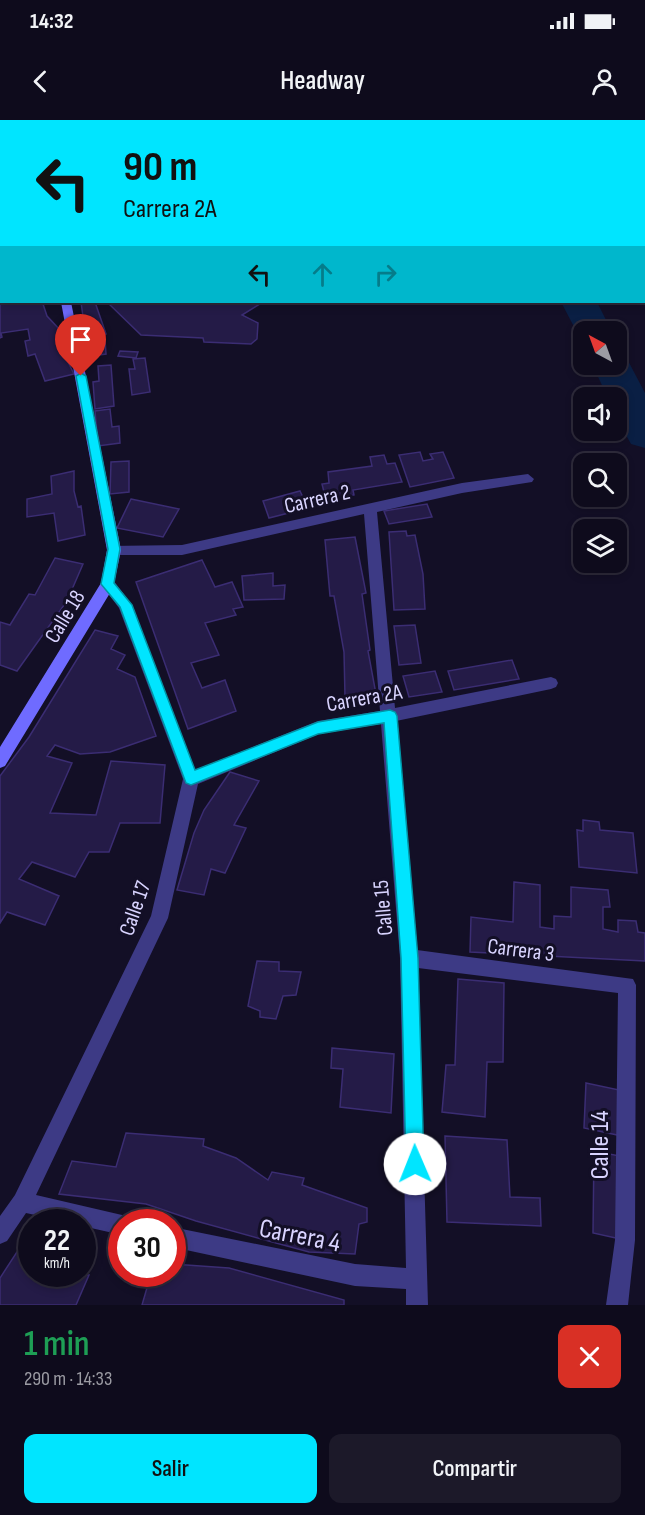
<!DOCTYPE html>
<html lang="es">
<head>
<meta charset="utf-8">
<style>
	:root { --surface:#0e0b1c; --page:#1c1929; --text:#f1f3f6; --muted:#9b9ba3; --line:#2e2b3b; --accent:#00e5ff }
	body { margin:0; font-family:"Sofia Sans Condensed",sans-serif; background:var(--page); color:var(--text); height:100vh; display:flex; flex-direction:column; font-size:22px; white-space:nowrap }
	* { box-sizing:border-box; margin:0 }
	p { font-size:20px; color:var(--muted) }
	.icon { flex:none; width:33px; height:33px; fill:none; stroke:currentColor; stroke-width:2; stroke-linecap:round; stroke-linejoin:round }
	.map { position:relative; height:1185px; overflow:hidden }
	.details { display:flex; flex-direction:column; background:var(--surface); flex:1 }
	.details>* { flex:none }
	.top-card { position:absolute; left:0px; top:0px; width:645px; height:183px; box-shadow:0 3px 9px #0003,0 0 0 2px var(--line); background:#00e5ff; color:#111; overflow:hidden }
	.needle { width:39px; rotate:319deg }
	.fabs { position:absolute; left:573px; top:201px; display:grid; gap:12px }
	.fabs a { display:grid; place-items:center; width:54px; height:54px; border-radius:12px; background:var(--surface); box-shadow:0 3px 9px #0003,0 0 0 2px var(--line); font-size:30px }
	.speed { position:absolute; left:18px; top:1089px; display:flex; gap:12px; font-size:30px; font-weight:700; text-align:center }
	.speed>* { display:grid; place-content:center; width:78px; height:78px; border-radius:50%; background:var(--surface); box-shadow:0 3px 9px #0003,0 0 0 2px var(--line); line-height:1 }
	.speed small { font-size:15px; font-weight:400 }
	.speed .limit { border:9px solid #d22; background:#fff; color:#111 }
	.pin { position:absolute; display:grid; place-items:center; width:51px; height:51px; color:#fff; margin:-62px -26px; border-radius:50% 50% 50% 0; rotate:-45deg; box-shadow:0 0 6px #0007 }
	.pin .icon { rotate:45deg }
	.me { position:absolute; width:66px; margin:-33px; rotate:359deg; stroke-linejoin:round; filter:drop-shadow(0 0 4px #0008) }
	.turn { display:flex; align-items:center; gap:21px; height:126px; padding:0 24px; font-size:27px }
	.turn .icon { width:78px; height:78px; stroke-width:2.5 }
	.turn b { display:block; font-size:42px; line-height:51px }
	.lanes { display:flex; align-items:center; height:57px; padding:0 24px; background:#0003; justify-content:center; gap:30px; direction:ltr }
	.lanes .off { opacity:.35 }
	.round { display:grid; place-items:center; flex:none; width:63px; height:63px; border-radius:12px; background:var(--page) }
	.summary { display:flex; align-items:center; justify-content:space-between; height:102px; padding:0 24px }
	h1 { font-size:36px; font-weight:600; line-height:45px; color:#1e9e55 }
	.cta { display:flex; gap:12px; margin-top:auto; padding:12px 24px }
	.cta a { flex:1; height:69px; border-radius:12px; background:var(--accent); color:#111; font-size:24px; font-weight:600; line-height:69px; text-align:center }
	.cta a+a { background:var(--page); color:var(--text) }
	.status { display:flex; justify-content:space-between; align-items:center; height:42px; padding:0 30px; background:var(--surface); direction:ltr }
	.status svg { height:16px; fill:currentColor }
	header { display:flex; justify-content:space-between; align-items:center; height:78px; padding:0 24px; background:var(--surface); font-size:27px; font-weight:600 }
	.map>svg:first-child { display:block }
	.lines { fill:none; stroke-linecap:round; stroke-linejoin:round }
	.river { fill:#0a1f44; fill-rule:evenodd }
	.building { fill:#241b47; stroke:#3b2d73; stroke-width:1.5 }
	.street { fill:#3d3a85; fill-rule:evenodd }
	.secondary { fill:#6f6bff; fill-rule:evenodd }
	.route { fill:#00e5ff; stroke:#0095a6; stroke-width:1.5 }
	.labels { text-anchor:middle; stroke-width:6; stroke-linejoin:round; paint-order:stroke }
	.street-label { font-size:22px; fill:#d9d4ff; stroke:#130f26 }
	.near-street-label { font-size:27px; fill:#d9d4ff; stroke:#130f26 }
</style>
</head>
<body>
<div class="status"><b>14:32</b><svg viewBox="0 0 49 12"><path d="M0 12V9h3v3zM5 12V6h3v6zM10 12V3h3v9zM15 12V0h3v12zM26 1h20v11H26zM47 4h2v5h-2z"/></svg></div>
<header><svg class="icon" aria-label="back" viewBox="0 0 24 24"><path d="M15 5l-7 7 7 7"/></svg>Headway<svg class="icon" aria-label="person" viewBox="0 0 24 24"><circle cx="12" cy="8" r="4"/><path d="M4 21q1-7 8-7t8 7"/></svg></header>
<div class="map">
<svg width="645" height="1185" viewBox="0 0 645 1185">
	<rect width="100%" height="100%" fill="#130f26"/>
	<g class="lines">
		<path class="river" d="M488 0H518V2H488Z
			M561 182H597L612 212H584V221L581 220Z
			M616 233 625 235 645 273V328L631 324 616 297V278H608L592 244H616Z"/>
	</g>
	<path class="building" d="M0 150 2 182H52L43 184 47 196 60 210 72 239 67 240 74 254 45 261 35 234 28 236 25 221 30 220 28 209 1 213 2 217 0 218Z
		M81 182H95L106 214 86 218Z
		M107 182H263L242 195 258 203 257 219 251 224 204 222 203 218 141 215Z
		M105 220 106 234 92 236 90 222Z
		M120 231 138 232 136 238 118 236Z
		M145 238 150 272 132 275 129 249H135L133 239Z
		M111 245 114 286 95 289 93 262 99 261 98 246Z
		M110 289 112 307 119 306 120 323 98 326 95 291Z
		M420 332 423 341 433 339 430 334 443 332 454 358 410 367 399 335Z
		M384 335 387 344 395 343 402 362 353 370 354 375 326 380 322 364 329 363 328 352 372 346 370 337Z
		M129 341V372L110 374 111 342Z
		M74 351V371L78 387 81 386 85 415 58 421 54 393 27 397V379L52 374 51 356Z
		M300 371 308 388 269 398 263 381Z
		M131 379 179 389 163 417 117 408Z
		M427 384 432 397 389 404 384 391Z
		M406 411 407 416 415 415 423 454 425 489 394 490 389 412Z
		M355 417 366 473 362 474 370 530 368 531 376 574 345 577 344 532 334 476H330L325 420Z
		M55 438 83 444 67 481 17 551 0 545V502L10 505 29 474 35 475Z
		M202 440 215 467 232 462 243 487 233 489 236 495 205 503 219 535 191 543 202 568 225 560 236 591 188 609 136 462Z
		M273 453V466L285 465 284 479 244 480 242 456Z
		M415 505 421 543 399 545 394 506Z
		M95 510 118 516 111 529 125 535 117 549 135 557 156 616 110 632 80 634 55 625 47 636 72 643 50 693 96 695 111 641 165 645 160 703H120L109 732H89L75 757 32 742 19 759 59 776 45 805 7 792 0 803V656L29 617Z
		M512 540 519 559 454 570 448 551Z
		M435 551 442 572 409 577 403 556Z
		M230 652 259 661 234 705 246 708 225 753 211 749 204 775 177 770 194 713 204 690Z
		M583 700 599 702 600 710 633 713 637 753 579 747 577 710 583 711Z
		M514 762 540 765V807L554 809V796L571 797V767L608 770 610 787H603V809L618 812V800L636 801 638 812 645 813V841L470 832 471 797 513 802Z
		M257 841 279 842V851L301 852 296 875 283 876 276 899 260 897V891L248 886Z
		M458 859 504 863 503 942H487L485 997 442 992 446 945H455Z
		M332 928 394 934 391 993 340 987 343 949 331 948Z
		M586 963 624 971 622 1016 584 1008Z
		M126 1013 204 1019 203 1026 236 1038 268 1060 272 1052 304 1058 302 1065 367 1088V1102L359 1104 355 1134 309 1132 196 1101 146 1084 59 1074 72 1041 116 1047Z
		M445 1016 507 1020 510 1077 540 1078 541 1106 447 1102Z
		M594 1031 625 1037V1120L593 1113Z
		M28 1115 32 1116V1154L89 1155 76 1185H0V1158Z
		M172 1144 229 1148 344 1180V1185H142L151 1154H172Z"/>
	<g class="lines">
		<path class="street" d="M84 0H92L83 2Z
			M528 354 534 359 532 362 462 373 377 392 395 588 551 557 556 559 558 563 556 567 551 569 396 601 417 830 633 859 636 865 635 1120 628 1185H606L615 1120 618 873 418 848 428 1185H406V1169L355 1166 172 1127V1107L355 1144 406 1148 400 838 381 604 319 614 198 664 168 798 36 1075 122 1095 129 1098 131 1102H122V1115L82 1106V1102H67L26 1093 7 1121 0 1124V1096L15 1075 151 796 183 659 119 488 101 464 103 460H113L132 485 195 650 318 601 380 591 364 394 182 435H114L107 430 109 426 182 425 462 363Z"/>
		<path class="secondary" d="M61 182H71L121 430 113 468 5 646 0 648V627L101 463 107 430Z"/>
	</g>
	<path class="route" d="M81 253 86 256 120 429 114 463 132 485 195 650 318 602 390 590 395 592 397 596 418 838 424 1044 421 1051 415 1053 408 1051 406 1044 401 838 384 603 318 614 191 665 186 663 120 487 101 464 108 429 76 256Z"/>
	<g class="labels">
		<g class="street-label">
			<text transform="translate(317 378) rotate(-13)" y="8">Carrera 2</text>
			<text transform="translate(64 496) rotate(-59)" y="8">Calle 18</text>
			<text transform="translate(364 577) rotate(-10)" y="8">Carrera 2A</text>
			<text transform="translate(134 788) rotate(-71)" y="8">Calle 17</text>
			<text transform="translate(382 788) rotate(-95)" y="8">Calle 15</text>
			<text transform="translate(521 829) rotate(7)" y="8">Carrera 3</text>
		</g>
		<g class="near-street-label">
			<text transform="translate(599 1025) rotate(-90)" y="9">Calle 14</text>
			<text transform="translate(300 1115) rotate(11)" y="9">Carrera 4</text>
		</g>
	</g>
</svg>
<div class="fabs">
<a><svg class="needle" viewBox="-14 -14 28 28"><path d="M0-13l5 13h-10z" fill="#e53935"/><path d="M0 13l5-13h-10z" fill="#9b9ba3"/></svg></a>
<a><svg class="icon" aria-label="sound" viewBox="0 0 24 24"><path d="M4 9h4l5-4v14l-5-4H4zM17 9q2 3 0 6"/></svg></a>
<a><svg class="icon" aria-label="search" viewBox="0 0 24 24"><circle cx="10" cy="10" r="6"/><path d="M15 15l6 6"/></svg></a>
<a><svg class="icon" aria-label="layers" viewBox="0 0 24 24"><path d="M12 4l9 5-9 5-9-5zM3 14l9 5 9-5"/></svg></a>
</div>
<div class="speed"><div>22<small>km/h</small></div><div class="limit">30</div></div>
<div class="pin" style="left:81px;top:256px;background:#d93025"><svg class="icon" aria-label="arrive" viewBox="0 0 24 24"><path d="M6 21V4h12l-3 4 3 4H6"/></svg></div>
<svg class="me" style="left:415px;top:1044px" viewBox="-20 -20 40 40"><circle r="19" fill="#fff"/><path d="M0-13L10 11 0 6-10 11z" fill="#00e5ff"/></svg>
<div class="top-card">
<div class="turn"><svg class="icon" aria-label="left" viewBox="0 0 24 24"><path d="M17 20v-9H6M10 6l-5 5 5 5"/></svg><div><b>90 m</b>Carrera 2A</div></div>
<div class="lanes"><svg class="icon" aria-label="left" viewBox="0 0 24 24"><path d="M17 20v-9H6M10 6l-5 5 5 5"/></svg><svg class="icon off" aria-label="ahead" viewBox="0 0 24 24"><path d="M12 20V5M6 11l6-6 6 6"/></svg><svg class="icon off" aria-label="right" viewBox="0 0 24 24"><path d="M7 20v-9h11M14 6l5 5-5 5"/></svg></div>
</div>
</div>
<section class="details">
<div class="summary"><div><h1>1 min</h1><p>290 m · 14:33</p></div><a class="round" style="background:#d93025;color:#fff"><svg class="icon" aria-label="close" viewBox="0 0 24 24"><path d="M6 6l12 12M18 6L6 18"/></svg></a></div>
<div class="cta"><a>Salir</a><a>Compartir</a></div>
</section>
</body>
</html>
